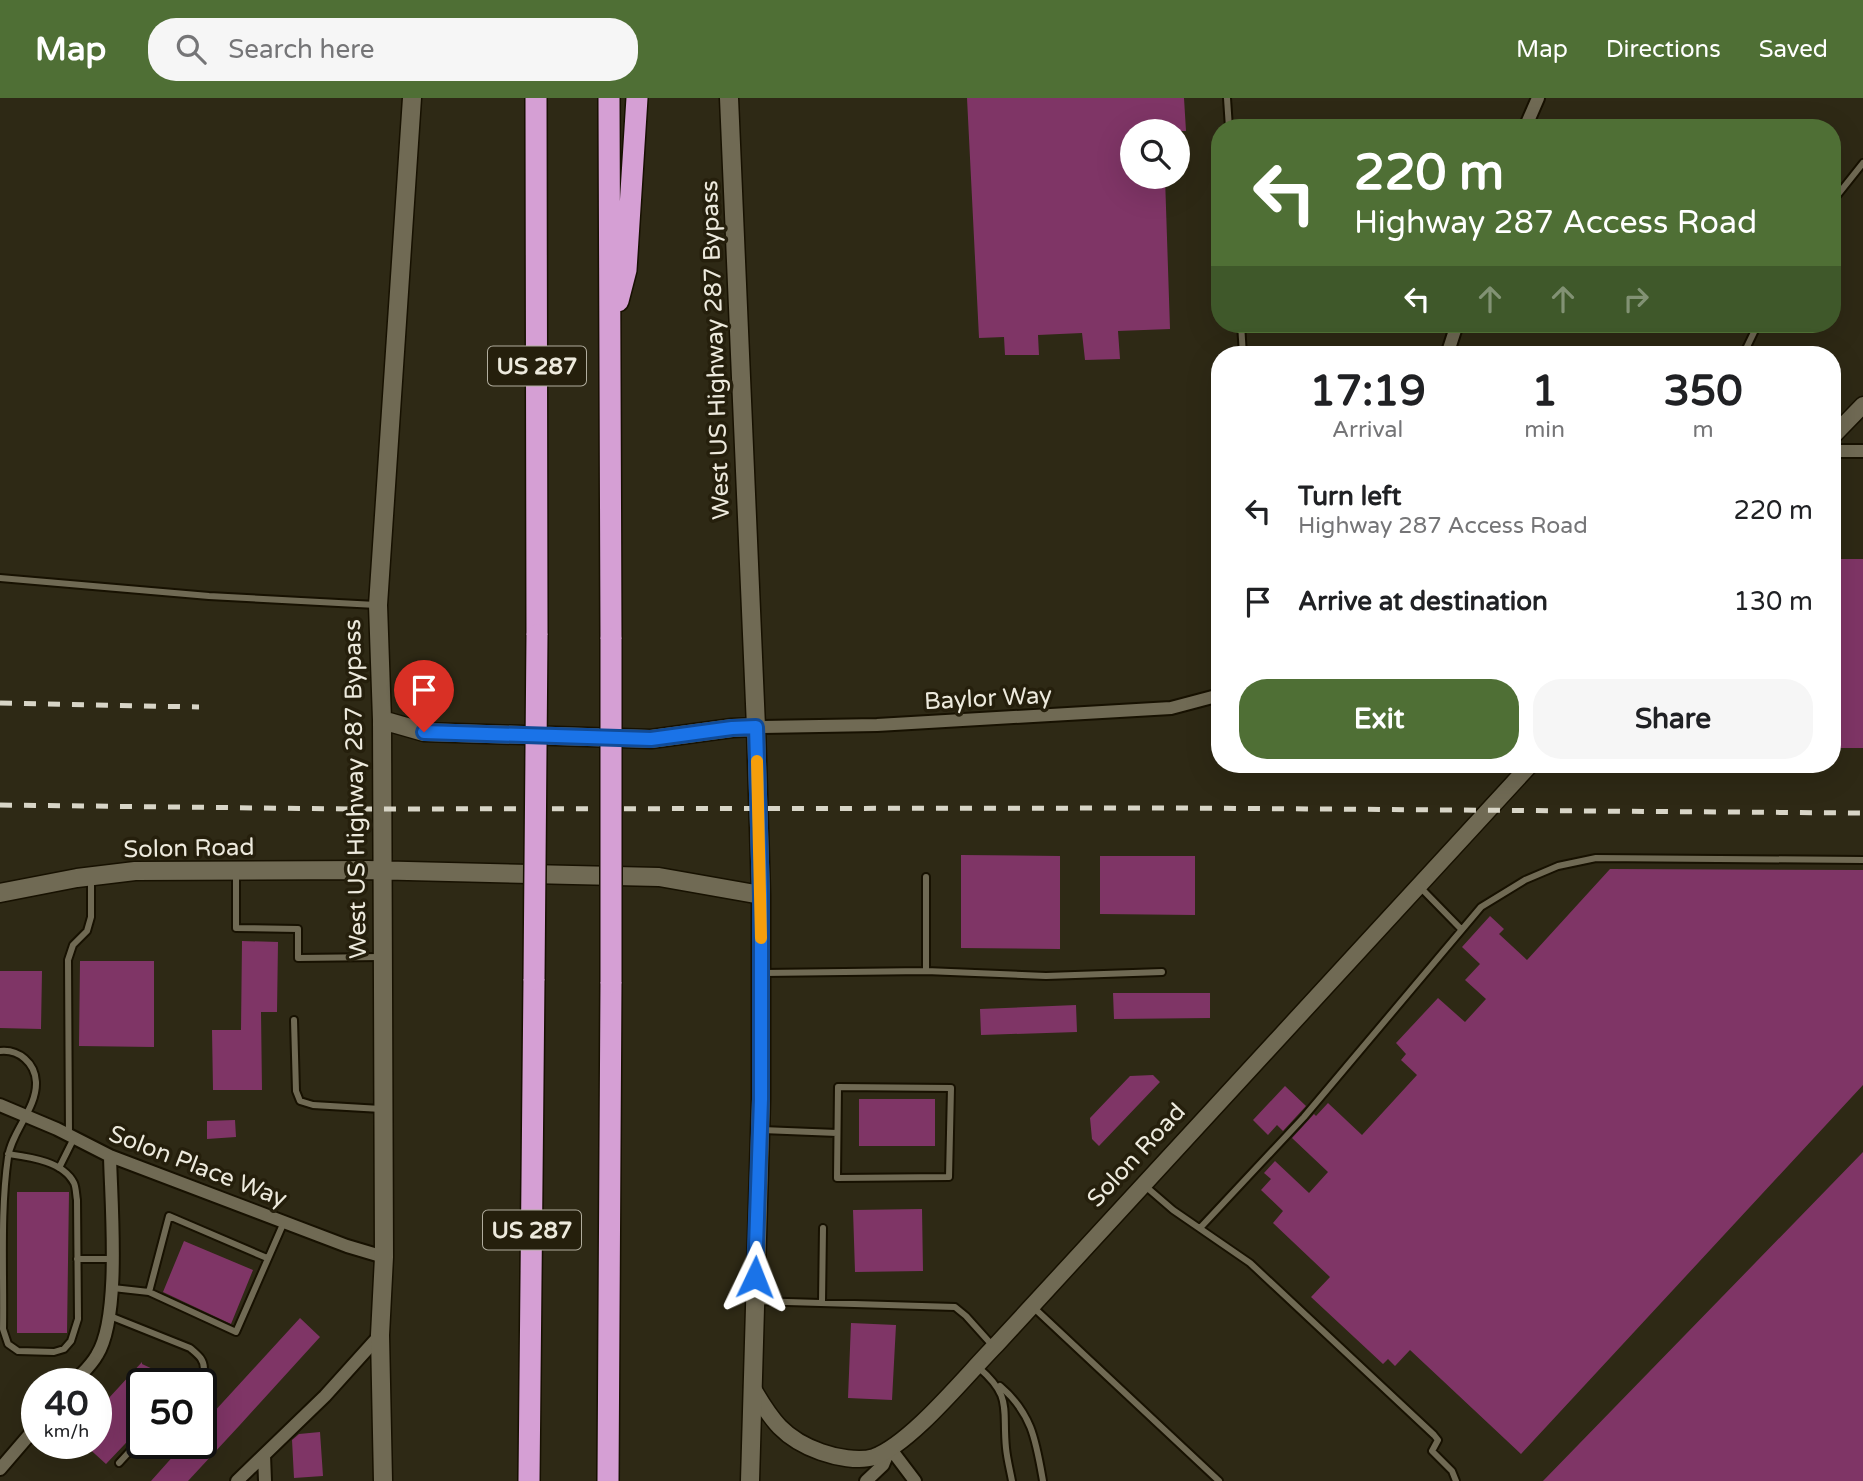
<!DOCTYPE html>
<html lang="en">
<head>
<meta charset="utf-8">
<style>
	:root { --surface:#fff; --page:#f6f6f6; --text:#202124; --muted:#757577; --accent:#4f6f35 }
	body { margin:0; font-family:"Varela Round",sans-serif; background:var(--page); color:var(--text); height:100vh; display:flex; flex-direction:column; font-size:26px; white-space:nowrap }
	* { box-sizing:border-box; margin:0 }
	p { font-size:23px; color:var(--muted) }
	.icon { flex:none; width:38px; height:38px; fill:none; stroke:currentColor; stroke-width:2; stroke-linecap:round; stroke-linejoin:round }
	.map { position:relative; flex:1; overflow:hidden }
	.sheet { position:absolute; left:1211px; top:248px; width:630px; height:427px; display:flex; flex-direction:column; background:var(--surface); border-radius:28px; box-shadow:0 7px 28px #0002 }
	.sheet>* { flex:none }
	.hud { position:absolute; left:1211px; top:21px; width:630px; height:214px; border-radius:28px; box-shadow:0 7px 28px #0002; background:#4f6f35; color:#fff; overflow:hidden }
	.buttons { position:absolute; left:1120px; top:21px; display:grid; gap:14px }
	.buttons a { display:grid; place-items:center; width:70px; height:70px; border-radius:50%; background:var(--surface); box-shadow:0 7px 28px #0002; font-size:35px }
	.speed { position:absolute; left:21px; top:1270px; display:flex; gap:14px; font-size:35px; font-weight:700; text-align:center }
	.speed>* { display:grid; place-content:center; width:91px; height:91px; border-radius:50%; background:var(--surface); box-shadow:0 7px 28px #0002; line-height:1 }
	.speed small { font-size:18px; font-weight:400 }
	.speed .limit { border:4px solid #111; border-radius:10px; background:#fff; color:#111 }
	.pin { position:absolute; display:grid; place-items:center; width:60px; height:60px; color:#fff; margin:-72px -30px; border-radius:50% 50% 50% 0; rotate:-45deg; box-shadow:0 0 7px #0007 }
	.pin .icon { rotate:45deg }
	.me { position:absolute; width:77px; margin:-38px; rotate:2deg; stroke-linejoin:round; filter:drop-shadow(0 0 5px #0008) }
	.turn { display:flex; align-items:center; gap:24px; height:147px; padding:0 28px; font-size:32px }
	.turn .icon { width:91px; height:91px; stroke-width:2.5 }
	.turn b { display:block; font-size:49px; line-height:60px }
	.lanes { display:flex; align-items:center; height:66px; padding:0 28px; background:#0003; justify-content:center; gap:35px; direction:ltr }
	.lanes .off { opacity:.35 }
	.eta { display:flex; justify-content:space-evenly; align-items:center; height:119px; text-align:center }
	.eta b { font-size:42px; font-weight:700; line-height:49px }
	.primary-button { display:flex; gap:14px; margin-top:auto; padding:14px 28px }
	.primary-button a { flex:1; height:80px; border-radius:28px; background:var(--accent); color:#fff; font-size:28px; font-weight:700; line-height:80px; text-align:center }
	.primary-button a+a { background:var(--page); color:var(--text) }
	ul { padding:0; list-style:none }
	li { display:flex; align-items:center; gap:21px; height:91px; padding:0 28px }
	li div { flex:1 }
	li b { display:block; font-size:26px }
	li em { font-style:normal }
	header { display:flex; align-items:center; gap:42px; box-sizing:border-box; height:98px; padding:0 35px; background:var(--accent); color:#fff }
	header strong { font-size:33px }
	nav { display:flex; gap:38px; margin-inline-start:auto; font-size:24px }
	.search { width:490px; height:63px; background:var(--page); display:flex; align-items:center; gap:18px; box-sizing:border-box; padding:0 24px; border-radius:28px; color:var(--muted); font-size:26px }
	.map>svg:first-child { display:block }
	.building { fill:#7f3566 }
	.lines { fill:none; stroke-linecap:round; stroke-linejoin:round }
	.service-casing { stroke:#171101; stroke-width:10 }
	.minor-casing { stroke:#171101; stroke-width:16 }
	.tertiary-casing { stroke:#171101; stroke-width:19 }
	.secondary-casing { stroke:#171101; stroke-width:21 }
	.motorway-casing { stroke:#171101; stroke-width:24 }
	.service { stroke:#706a54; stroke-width:6 }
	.minor { stroke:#706a54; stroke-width:12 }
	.tertiary { stroke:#706a54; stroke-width:16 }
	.secondary { stroke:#706a54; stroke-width:18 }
	.motorway { stroke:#d59fd4; stroke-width:21 }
	.rail { stroke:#d8d5c7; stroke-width:5; stroke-dasharray:12 12; stroke-linecap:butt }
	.motorway-bridge-casing { stroke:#171101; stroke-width:24; stroke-linecap:butt }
	.motorway-bridge { stroke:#d59fd4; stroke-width:21 }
	.route-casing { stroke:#114b97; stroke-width:18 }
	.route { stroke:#1a73e8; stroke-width:12 }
	.slow { stroke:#f59e0b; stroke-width:12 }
	.labels { text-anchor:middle; stroke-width:7; stroke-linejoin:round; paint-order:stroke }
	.shield { fill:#251f0c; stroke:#b1ad9e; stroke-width:2 }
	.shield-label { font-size:23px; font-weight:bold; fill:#edeadd }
	.street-label { font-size:24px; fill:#edeadd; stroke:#251f0c }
</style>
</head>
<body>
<header>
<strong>Map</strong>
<div class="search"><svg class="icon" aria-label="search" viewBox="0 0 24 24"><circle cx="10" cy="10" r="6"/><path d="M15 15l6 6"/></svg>Search here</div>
<nav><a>Map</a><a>Directions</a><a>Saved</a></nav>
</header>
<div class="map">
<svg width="1863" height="1383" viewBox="0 0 1863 1383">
	<rect width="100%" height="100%" fill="#2e2915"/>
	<path class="building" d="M967 0H1184L1186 33H1132V79H1165L1170 231 1118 233 1120 261 1085 262 1082 235 1038 237 1039 257H1005L1004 239 979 240Z
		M1832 461H1863V650H1832Z
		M961 757 1060 758V851L961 850Z
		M1100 758H1195V817L1100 816Z
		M1610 771 1863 772V987L1521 1356 1410 1252 1395 1268 1388 1261 1383 1266 1311 1199 1330 1179 1273 1125 1283 1113 1261 1092 1271 1081 1264 1075 1275 1063 1309 1095 1328 1074 1292 1040 1314 1016 1316 1018 1328 1005 1362 1037 1417 977 1401 962 1406 956 1396 945 1438 900 1465 924 1486 901 1465 882 1480 866 1462 849 1490 818 1504 831 1499 836 1527 862Z
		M242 843 278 844 277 914H261L262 992H213L212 932H241Z
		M80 863H154V949L79 948Z
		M0 873H42L41 931 0 930Z
		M1113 895H1210V920L1114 921Z
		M1076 907 1077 934 981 937 980 911Z
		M1153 977 1160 984 1099 1048 1092 1041 1090 1020 1130 978Z
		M1285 988 1306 1008 1283 1033 1277 1027 1268 1037 1253 1022Z
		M859 1001H935V1048H859Z
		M235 1022 236 1039 207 1041V1023Z
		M1863 1054V1383H1543Z
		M17 1094H69L67 1235H17Z
		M922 1111 923 1173 855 1174 853 1112Z
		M184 1143 253 1172 231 1226 163 1194Z
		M300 1220 320 1239 239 1328 188 1383H151L184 1346H201V1328Z
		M851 1225 896 1227 892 1302 848 1300Z
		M142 1264V1266L185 1286H142V1328L106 1366 84 1346H96V1314Z
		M320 1334 323 1378 294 1380 292 1342 299 1336Z"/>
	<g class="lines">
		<defs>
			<path id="service" d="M1227 0 1229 30
				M1832 104 1863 65
				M1241 226 1243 257
				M1743 257 1758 226
				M0 480 209 498 376 507
				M236 775V830L298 831V860L380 859
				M1419 788 1461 831
				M926 873 1046 878 1162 874
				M763 875 926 873V779
				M294 922 296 993 300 1003 313 1007 381 1011
				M0 953C19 951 35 965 36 984 37 1010 12 1033 8 1059 0 1114 4 1175 3 1231L8 1246 18 1253 54 1254 64 1251 71 1243 78 1221 77 1102C76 1097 76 1089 74 1085 63 1063 29 1059 8 1056
				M838 989 951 990 949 1079 837 1080Z
				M762 1032 837 1035
				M69 1037 68 862 73 847 87 833 91 819V780
				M59 1070 74 1040
				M1144 1087 1173 1112 1250 1165 1434 1337 1438 1342 1432 1353 1452 1373 1456 1383
				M1201 1129 1304 1019 1481 809 1525 782 1558 768 1596 760 1863 762
				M267 1160 169 1118 149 1194 236 1234 284 1124
				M77 1161H111
				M113 1190 149 1194
				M757 1203 955 1209 966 1218 992 1247
				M822 1204 823 1130
				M1033 1209 1219 1383
				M110 1218 190 1250C198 1257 204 1261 204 1271L191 1286
				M978 1269C1013 1299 1002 1310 1006 1350 1007 1361 1010 1372 1012 1383
				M1000 1288C1032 1315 1036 1343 1043 1383
				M119 1365 142 1340"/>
			<path id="minor" d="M1525 30 1538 0
				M1447 257 1457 226
				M1832 353H1863
				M756 629 877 627 1171 610 1220 597
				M0 1007 57 1031 110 1058 347 1148 384 1159
				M73 1286C80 1277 91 1268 97 1257 121 1219 111 1106 110 1058
				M890 1350 915 1383
				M264 1357 265 1383
				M0 1371 37 1328
				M237 1383 325 1298 380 1237
				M866 1383 883 1367 890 1350"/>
			<path id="tertiary" d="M1832 339 1863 307
				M752 1289C771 1322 784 1341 821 1354 835 1359 859 1364 874 1359 912 1345 967 1276 997 1246L1530 667"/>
			<path id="secondary" d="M729 0 756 629 761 797V1001L750 1383
				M382 622 424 634 651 641 732 630 756 629
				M0 795 77 780 135 773 367 772 659 779 761 797
				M383 1383 380 1237 384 1159 382 622 378 507 412 0"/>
			<path id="motorway" d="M536 0 537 537
				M609 0 611 541
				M618 203 626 172 637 0
				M529 1383 534 881
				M608 1383 611 884"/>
		</defs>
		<use href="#service" class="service-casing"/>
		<use href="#minor" class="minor-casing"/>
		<use href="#tertiary" class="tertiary-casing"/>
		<use href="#secondary" class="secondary-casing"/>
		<use href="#motorway" class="motorway-casing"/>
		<use href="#service" class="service"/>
		<use href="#minor" class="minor"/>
		<use href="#tertiary" class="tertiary"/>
		<use href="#secondary" class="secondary"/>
		<use href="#motorway" class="motorway"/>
		<path class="rail" d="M0 605 199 609
			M0 707 349 711 1181 710 1863 715"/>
		<defs>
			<path id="motorway-bridge" d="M611 541V884
				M534 881 537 537"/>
		</defs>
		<use href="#motorway-bridge" class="motorway-bridge-casing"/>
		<use href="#motorway-bridge" class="motorway-bridge"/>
	</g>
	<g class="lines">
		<defs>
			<path id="route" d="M424 634 651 641 732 630 756 629 761 797V1001L755 1179"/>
		</defs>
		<use href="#route" class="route-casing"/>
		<use href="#route" class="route"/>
		<path class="slow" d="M757 663 761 840"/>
	</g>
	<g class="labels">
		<g class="shield">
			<rect x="488" y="248.5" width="98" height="39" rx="5"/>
			<rect x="483" y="1112.5" width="98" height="39" rx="5"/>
		</g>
		<g class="shield-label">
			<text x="537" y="276">US 287</text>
			<text x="532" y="1140">US 287</text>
		</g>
		<g class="street-label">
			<text transform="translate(715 252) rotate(-92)" y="8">West US Highway 287 Bypass</text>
			<text transform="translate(988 600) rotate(-3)" y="8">Baylor Way</text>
			<text transform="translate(355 691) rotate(-91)" y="8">West US Highway 287 Bypass</text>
			<text transform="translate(189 750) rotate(-1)" y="8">Solon Road</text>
			<text transform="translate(1136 1057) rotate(-47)" y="8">Solon Road</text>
			<text transform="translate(198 1068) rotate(21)" y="8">Solon Place Way</text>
		</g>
	</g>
</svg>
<div class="buttons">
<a><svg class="icon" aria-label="search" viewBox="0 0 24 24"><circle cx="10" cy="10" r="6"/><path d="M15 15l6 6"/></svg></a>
</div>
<div class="speed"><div>40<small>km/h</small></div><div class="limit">50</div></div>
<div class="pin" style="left:424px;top:634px;background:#d93025"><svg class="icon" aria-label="arrive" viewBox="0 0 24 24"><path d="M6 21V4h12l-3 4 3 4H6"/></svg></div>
<svg class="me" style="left:755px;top:1179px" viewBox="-20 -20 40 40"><path d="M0-17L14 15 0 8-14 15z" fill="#1a73e8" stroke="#fff" stroke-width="4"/></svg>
<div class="hud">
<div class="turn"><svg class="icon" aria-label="left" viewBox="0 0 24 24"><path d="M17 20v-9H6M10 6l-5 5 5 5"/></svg><div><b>220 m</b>Highway 287 Access Road</div></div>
<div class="lanes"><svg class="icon" aria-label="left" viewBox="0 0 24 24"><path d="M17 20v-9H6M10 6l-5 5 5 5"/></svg><svg class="icon off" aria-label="ahead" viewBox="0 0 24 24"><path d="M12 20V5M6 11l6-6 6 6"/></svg><svg class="icon off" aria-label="ahead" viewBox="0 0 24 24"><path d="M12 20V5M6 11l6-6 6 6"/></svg><svg class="icon off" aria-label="right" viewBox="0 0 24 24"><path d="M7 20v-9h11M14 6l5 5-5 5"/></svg></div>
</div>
<section class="sheet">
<div class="eta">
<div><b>17:19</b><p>Arrival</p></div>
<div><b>1</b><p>min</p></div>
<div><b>350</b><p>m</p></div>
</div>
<ul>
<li><svg class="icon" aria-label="left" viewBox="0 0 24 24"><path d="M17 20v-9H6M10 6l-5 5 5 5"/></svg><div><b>Turn left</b><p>Highway 287 Access Road</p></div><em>220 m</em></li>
<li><svg class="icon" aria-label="arrive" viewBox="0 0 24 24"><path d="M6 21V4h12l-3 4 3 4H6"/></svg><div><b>Arrive at destination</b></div><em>130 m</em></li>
</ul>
<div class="primary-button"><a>Exit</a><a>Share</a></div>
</section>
</div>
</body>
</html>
